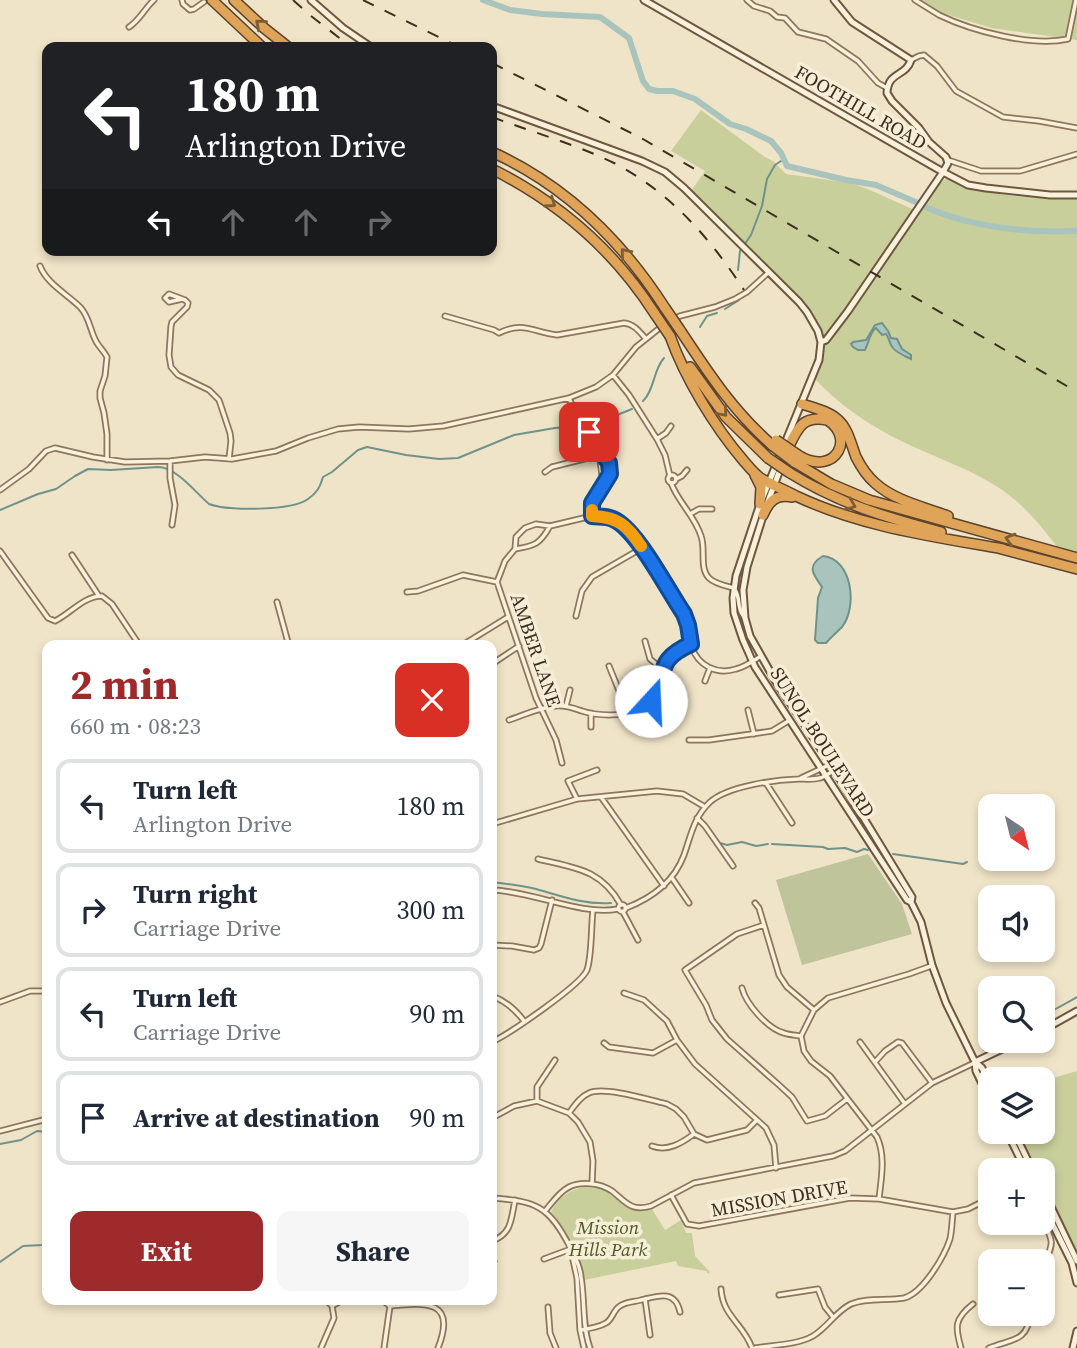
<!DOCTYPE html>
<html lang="en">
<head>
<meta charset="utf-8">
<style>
	:root { --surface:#fff; --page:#f6f6f7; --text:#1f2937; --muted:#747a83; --line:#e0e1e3; --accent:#9e2a2b }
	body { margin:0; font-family:"Source Serif 4",serif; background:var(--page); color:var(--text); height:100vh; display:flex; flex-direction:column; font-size:26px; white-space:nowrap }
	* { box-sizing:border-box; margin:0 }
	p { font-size:23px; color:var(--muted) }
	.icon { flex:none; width:38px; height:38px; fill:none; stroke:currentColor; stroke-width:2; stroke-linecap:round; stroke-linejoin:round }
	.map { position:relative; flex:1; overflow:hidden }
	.side { position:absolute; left:42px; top:640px; width:455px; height:665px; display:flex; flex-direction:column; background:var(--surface); border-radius:14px; box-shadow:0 4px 10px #0003 }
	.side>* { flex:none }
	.hud { position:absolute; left:42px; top:42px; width:455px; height:214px; border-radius:14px; box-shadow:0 4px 10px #0003; background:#202124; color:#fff; overflow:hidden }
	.needle { width:46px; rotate:145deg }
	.controls { position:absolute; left:978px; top:794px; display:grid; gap:14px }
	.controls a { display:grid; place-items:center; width:77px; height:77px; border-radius:14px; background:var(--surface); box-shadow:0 4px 10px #0003; font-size:35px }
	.pin { position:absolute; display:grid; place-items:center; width:60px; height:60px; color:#fff; margin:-30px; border-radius:14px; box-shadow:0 4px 10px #0006 }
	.me { position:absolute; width:77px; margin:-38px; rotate:20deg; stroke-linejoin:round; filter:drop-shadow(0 0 5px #0008) }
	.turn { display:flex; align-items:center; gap:24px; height:147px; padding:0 28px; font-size:32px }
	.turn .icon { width:91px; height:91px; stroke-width:2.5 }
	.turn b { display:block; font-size:49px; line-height:60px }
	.lanes { display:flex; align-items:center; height:66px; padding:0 28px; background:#0003; justify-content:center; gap:35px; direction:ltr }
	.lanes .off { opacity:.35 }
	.round { display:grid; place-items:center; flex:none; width:74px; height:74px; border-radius:14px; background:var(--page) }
	.summary { display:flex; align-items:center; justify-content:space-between; height:119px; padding:0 28px }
	h1 { font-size:42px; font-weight:700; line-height:52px; color:var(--accent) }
	.button { display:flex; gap:14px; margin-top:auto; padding:14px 28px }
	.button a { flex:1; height:80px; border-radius:14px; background:var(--accent); color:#fff; font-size:28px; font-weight:700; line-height:80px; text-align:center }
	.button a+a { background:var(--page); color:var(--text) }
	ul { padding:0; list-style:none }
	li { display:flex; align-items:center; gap:21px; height:94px; margin:0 14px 10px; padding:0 14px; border:4px solid var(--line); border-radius:14px }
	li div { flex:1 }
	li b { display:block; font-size:26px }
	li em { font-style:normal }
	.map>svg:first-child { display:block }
	.green { fill:#c9cf9b }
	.cemetery { fill:#bfc49a }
	.water { fill:#a9c4bc; stroke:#6f938a; stroke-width:2 }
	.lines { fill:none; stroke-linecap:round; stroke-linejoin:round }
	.stream { stroke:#6f938a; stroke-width:2 }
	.river { stroke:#a9c4bc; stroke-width:6 }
	.street-casing { stroke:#8d765c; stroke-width:7 }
	.secondary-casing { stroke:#6f573f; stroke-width:9 }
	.highway-casing { stroke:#5b4430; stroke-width:12 }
	.street { stroke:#faf1dc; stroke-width:3.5 }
	.secondary { stroke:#faf1dc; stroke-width:5 }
	.highway { stroke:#e0a458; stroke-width:9 }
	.rail { stroke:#3d2e20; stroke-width:2; stroke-dasharray:12 12; stroke-linecap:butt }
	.highway-bridge-casing { stroke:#5b4430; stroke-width:12; stroke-linecap:butt }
	.highway-bridge { stroke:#e0a458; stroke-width:9 }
	.oneway { stroke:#7e5d36 }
	.route-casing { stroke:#114b97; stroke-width:18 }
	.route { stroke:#1a73e8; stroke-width:12 }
	.slow { stroke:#f59e0b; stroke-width:12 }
	.labels { text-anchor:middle; stroke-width:7; stroke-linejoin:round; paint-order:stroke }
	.street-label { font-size:19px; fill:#3d2e20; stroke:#f7eed8 }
	.park-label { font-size:19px; font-style:italic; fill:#4d5a26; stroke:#f7eed8 }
</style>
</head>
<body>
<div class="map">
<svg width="1077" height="1348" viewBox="0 0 1077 1348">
	<rect width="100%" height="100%" fill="#f0e4c8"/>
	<path class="green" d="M921 0H1077V40L991 28 936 11Z
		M701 110 765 157 773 161 786 174 851 183 870 190 919 212 938 184 947 178C959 183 970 188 983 191 1010 197 1049 199 1077 198V558L1070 564C1048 535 1028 506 996 486 966 467 931 456 899 440 867 424 837 403 813 377L820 345 813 325 799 305 769 274 689 194 705 171 671 151Z
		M1077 1071V1253L1043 1181V1171H1038L1019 1132H1043V1081Z
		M585 1187 603 1189 629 1208 641 1211 652 1209 665 1230 681 1220 686 1233H692L695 1256 710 1272 708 1274 706 1271 678 1266 676 1261 584 1280C580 1255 567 1231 551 1212 558 1198 570 1189 585 1187Z"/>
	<path class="cemetery" d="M868 854 902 904 912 934 802 965 776 880Z"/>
	<path class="water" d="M882 323 888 331 891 338 897 339 902 349 911 355V359C905 356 897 353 893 348 889 344 890 339 886 334L882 335 876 328C870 332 869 342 865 350H858L853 347 851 344 853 342 866 340 875 325Z
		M823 556C852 559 858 606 842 627 837 632 831 637 826 643H818L815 640 818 598 822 587C813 574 806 566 823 556Z"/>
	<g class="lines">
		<path class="stream" d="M738 270 740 251 751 235 762 206 767 179 775 165 784 159
			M725 309 739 300
			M700 327 707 316 717 313
			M643 401C655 389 653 370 664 358
			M0 510 38 494 56 489 75 476 88 469 111 470 158 467C176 467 195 492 209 504 228 511 292 511 308 499 317 493 320 487 323 477L332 472 358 450 367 447 406 455 439 459 458 458 514 435 555 428 592 425 632 409
			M720 843 727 845 742 842 756 846 768 844
			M772 844 823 847 828 849 845 848 857 852 864 849 868 850
			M893 854 963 864 967 862
			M492 882C506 884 521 885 536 889 561 896 584 905 611 903
			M1043 1016 1077 997
			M984 1050 998 1041
			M0 1144 21 1140 37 1131 47 1132
			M0 1262 23 1246 42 1245 47 1243"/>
		<path class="river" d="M483 0 510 10 542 14 600 17 629 38 643 81 649 89 657 91H673L695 99 730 124 746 129 771 141 781 153 787 166 846 180 876 185 918 203
			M923 206C970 227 1026 233 1077 231"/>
		<defs>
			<path id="street" d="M182 0 183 4 190 10 194 9 204 2
				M747 0 754 6 770 11 777 17 785 18 798 32 826 39 858 61 878 83 887 88
				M915 0C923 5 931 10 939 15 972 31 1032 47 1068 39L1076 0
				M129 27C139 21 145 8 154 0
				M911 60 919 56 924 55 937 66 956 91 1003 117 1039 121 1077 128
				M948 160 981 171H1020L1077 154
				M40 266C47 284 67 294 80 307 90 317 90 332 97 343 100 348 104 351 107 357L105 376 100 391V398L104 413 107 434V460
				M182 299 169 302 165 298 169 294 185 300 188 303 187 307 172 322 171 326 169 355 171 367 178 375 209 390 219 400 230 433 231 441 229 459
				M445 316 494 330 499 333C523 321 533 332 557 335L624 323C634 324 639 331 646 339
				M613 375 629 395 657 439 665 455 670 476
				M569 398 577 416 598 444 609 462 610 474 592 503V516
				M657 439 666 433 671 426
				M170 461V478L175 505 172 525
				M545 472 552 467 604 454
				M668 479a4 4 0 1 1 8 0a4 4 0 1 1-8 0Z
				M676 479 682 476 687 470
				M603 483 600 460 604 454
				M671 483C678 502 695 516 701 536 706 549 699 568 709 578 715 584 726 586 734 588 742 600 735 604 744 617
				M0 490 29 469 46 451 55 448 93 457 125 462 170 461 205 457 232 459 276 451 308 438 338 429 359 427 409 429 443 426 569 398 596 387 613 375 636 347 666 323 680 316 715 307 735 299 747 292 769 272
				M690 514 699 509H712
				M515 549C535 546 540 544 550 526
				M0 551 48 618 55 621C71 613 84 596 102 596L112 604 140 646
				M72 555 99 596
				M407 592 418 591 463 575 497 582
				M277 602 289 646
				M576 616 582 591 592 577 642 548
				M645 641 650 659 662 669
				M461 646 508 617
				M492 664 519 646
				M609 666 622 698 624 714
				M705 681 710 668
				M566 706 570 690
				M748 710 754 734
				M591 713V727
				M509 720C524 715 541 707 556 706 565 705 573 708 582 711 596 716 627 717 640 709 662 697 656 672 672 655 677 650 684 647 690 644
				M689 740H709L772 731 790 720
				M562 763 556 740 536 698 497 582 505 561 515 549 516 537 525 528 536 524 550 526 592 516 607 517 615 519 633 533 684 614C689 625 688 636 692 647 698 666 717 675 736 669 745 667 753 661 761 656
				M801 778 831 764
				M766 783 792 823
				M601 797 664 886
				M577 799 568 781 597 770
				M697 818 705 826 733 866
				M492 824 577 799 657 791 683 794 705 807
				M538 859C575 868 601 869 621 905
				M672 878 689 903
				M492 890C533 891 580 916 618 909
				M755 903 759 908 779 975 787 987 814 1010
				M618.5 908a3.5 3.5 0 1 1 7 0a3.5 3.5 0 1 1-7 0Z
				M626 908C652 898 674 882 684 855 691 835 694 817 710 802 728 786 774 780 799 779 805 779 813 780 820 778 825 777 830 773 834 770
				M623 912 638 940
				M764 925 737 934 685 970 706 1005 712 1020 727 1039 779 1085 792 1097 807 1121 825 1116 847 1099
				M492 945 512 946 534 950 539 948 541 944 552 900
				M742 988C746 1004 768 1029 784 1033 789 1035 795 1035 801 1036
				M624 993 644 1000 667 1021 677 1040 695 1064 766 1128 774 1145 776 1168
				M492 996C506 1001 515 1009 524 1021
				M0 1002 30 991H47
				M492 1042C509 1034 581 985 587 970 592 956 591 926 593 910
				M860 1042 905 1104
				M604 1043 609 1047 653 1053 677 1040
				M875 1062 885 1051 898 1042 902 1043 932 1083
				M537 1101V1087L555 1060
				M569 1113C575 1105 580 1097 589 1093 604 1086 650 1100 667 1104L676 1109 684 1117 694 1134 707 1140 747 1130 756 1121
				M492 1118 514 1106 537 1101 569 1113 578 1122 590 1142 593 1161 592 1184
				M0 1131 47 1119
				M652 1146C667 1152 682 1143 694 1134
				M671 1195 687 1224 699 1226 850 1198 879 1199 953 1212 968 1209 990 1198
				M492 1198C536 1201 549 1206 570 1247 575 1256 580 1266 581 1277 585 1300 582 1326 590 1348
				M879 1199C881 1179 886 1157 877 1137L830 1076 811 1061 804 1051 801 1036 814 1010 828 998 909 974 931 966
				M545 1211C552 1203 559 1192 569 1187 581 1181 600 1183 612 1191 626 1202 631 1212 651 1206L694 1183 833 1156 845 1151 932 1083 974 1063
				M1043 1220C1055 1245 1053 1243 1043 1267
				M492 1241C512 1234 511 1219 515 1200
				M571 1251 577 1278 580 1330 584 1348
				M492 1256 494 1261
				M544 1259 571 1249
				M721 1289C723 1317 743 1323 752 1348
				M779 1295 818 1289 825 1307 833 1317
				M645 1299 650 1335
				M326 1300 332 1306 343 1300
				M382 1300 390 1306C426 1302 457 1300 438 1348
				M548 1307 550 1333 556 1348
				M580 1330C588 1329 599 1327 606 1323 613 1319 613 1310 620 1306 625 1302 634 1302 641 1300 658 1296 675 1289 680 1312
				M321 1348 334 1318 332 1306
				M384 1348 390 1306
				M755 1348C773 1345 797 1345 813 1336 828 1327 835 1312 851 1304 867 1297 887 1301 904 1298 923 1293 944 1257 950 1239 952 1230 952 1221 953 1212
				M961 1348C955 1327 954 1319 973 1304
				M989 1348C1010 1339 1028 1343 1030 1314"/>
			<path id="secondary" d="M311 0 343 28 371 47
				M644 0 943 172 968 185 986 188 1050 195H1077
				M492 106 642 161 665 172 684 188 799 302 807 312 818 331 821 342 819 360 760 504 736 576 733 598 734 613 743 640 755 667 907 900 911 902
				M821 342 826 340 848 311 943 172 948 163 946 157 929 142 919 128 892 101 887 93C888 71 906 77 911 60L852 22 834 0
				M767 504 786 454
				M764 513 747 567 743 590 745 618 750 636 776 682 827 758 912 897 911 902 921 922 932 965 946 1003 975 1062 982 1068 990 1086
				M1043 1030 1077 1011
				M975 1062 1019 1041
				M975 1062 976 1071 990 1100
				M1007 1132 1026 1171
				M1014 1132 1033 1171
				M1043 1190 1077 1261
				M1043 1205 1072 1263 1077 1283
				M1073 1348 1077 1331"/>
			<path id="highway" d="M212 0 262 47
				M234 0 264 28 288 47
				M492 152C565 185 622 241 665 308
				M492 169C560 203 614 250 655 314
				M680 330C709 374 733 411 773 446
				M670 336C685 378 714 426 743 460 749 467 755 475 762 479 772 485 785 490 796 496 862 527 931 536 1003 549
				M690 367 726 417 768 458
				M802 404C814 408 828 411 837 419 848 428 851 444 856 457 861 467 867 476 875 483 895 501 924 507 948 516
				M789 446C798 427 804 415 827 420
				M798 455C836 479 859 434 822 417
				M794 462 831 484 869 500 1077 558
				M790 473C840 504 885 517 941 532
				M755 475 761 487 760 504
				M763 515C769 501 776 494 792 497
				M998 548 1077 569"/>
		</defs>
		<use href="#street" class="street-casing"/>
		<use href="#secondary" class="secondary-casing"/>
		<use href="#highway" class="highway-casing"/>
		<use href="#street" class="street"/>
		<use href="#secondary" class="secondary"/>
		<use href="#highway" class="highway"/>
		<path class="rail" d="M293 0 311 16 351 47
			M363 0 459 47
			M492 63 643 139 1077 392
			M492 117C532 132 575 144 614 163 670 192 710 238 744 290"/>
		<defs>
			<path id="highway-bridge" d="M665 308 680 330
				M655 314 670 336
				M776 440 798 455
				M773 446 794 462
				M768 458 790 473"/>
		</defs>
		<use href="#highway-bridge" class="highway-bridge-casing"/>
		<use href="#highway-bridge" class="highway-bridge"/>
	</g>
	<defs><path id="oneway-chevron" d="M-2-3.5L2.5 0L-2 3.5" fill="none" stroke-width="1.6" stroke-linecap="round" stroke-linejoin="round" transform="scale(1.75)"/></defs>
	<g class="oneway">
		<use href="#oneway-chevron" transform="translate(260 24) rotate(-139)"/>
		<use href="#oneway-chevron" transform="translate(551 203) rotate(35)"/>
		<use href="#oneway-chevron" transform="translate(625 253) rotate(-131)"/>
		<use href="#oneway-chevron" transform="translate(723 412) rotate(50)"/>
		<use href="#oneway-chevron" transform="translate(851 505) rotate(22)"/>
		<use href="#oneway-chevron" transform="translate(1010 539) rotate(-164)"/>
	</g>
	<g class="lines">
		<defs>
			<path id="route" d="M589 432 609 463 610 474 592 503V516C599 517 606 516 613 519 637 529 668 591 684 614L688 625 691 644C653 661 669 674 651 701"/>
		</defs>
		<use href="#route" class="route-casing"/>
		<use href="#route" class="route"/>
		<path class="slow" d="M592 510V516C618 517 627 525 641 546"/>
	</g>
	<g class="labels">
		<g class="street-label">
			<text transform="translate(861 107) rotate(30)" y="7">FOOTHILL ROAD</text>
			<text transform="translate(536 650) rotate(71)" y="7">AMBER LANE</text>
			<text transform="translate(823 742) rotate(57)" y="7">SUNOL BOULEVARD</text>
			<text transform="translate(779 1198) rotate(-10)" y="7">MISSION DRIVE</text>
		</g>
		<g class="park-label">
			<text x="608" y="1234">Mission<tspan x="608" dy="22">Hills Park</tspan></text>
		</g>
	</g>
</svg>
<div class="controls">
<a><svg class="needle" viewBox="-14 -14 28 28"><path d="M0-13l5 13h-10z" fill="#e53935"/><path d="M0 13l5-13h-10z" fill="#747a83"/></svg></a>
<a><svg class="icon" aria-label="sound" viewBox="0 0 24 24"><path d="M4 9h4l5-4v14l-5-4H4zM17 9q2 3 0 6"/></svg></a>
<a><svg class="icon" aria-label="search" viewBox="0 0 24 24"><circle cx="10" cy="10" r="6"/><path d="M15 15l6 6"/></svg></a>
<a><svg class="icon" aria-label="layers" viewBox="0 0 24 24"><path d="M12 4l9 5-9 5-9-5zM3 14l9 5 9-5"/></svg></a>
<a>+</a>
<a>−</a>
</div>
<div class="pin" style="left:589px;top:432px;background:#d93025"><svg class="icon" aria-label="arrive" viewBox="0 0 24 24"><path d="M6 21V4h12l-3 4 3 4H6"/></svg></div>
<svg class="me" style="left:651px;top:701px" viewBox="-20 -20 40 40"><circle r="19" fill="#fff"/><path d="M0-13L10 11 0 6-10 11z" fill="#1a73e8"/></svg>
<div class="hud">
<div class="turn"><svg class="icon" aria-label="left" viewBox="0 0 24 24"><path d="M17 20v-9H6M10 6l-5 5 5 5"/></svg><div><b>180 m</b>Arlington Drive</div></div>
<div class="lanes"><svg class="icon" aria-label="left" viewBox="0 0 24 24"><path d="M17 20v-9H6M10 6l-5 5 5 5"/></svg><svg class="icon off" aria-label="ahead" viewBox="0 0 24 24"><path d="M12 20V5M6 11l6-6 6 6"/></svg><svg class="icon off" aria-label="ahead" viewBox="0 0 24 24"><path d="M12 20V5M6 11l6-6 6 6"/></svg><svg class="icon off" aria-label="right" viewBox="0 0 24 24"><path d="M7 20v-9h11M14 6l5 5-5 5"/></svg></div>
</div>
<section class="side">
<div class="summary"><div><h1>2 min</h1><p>660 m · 08:23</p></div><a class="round" style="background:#d93025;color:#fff"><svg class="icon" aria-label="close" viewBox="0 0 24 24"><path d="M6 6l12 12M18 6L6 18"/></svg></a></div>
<ul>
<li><svg class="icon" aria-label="left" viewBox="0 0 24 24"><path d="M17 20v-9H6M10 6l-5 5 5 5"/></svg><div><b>Turn left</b><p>Arlington Drive</p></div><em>180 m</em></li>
<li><svg class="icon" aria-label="right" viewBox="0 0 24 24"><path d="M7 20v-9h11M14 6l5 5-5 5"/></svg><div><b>Turn right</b><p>Carriage Drive</p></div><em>300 m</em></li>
<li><svg class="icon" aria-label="left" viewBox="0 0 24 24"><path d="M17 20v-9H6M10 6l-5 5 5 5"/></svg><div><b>Turn left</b><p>Carriage Drive</p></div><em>90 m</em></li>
<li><svg class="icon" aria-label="arrive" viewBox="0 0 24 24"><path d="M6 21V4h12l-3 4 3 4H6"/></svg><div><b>Arrive at destination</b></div><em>90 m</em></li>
</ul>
<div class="button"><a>Exit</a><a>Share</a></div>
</section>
</div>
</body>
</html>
